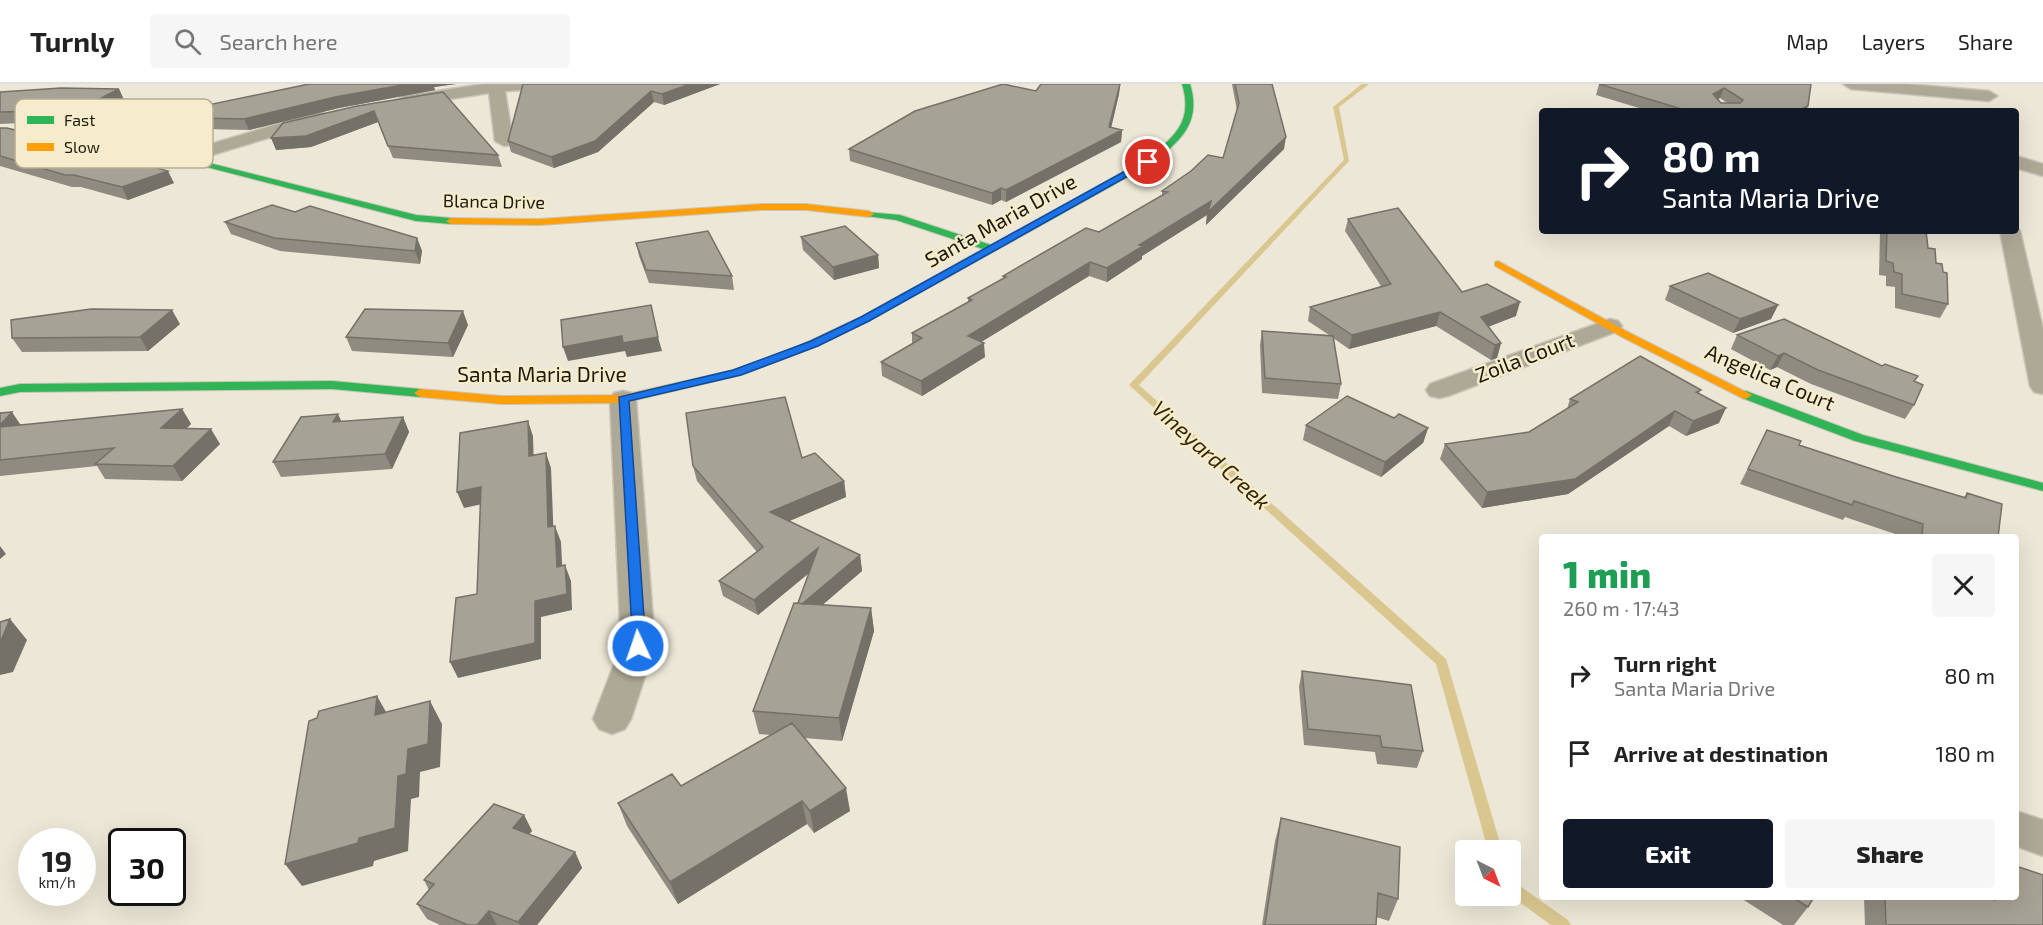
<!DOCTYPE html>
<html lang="en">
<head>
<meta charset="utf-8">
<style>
	:root { --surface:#fff; --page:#f6f6f6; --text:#222; --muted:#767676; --line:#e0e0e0; --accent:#111827 }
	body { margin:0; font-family:"Exo 2",sans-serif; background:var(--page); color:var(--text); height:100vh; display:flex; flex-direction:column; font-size:22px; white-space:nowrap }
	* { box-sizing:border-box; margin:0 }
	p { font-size:20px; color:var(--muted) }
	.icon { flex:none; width:33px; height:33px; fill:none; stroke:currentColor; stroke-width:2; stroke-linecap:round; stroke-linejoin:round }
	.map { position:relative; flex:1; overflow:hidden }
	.sheet { position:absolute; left:1539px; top:450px; width:480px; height:366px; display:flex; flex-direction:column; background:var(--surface); border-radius:6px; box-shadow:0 6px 24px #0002 }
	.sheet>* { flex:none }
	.hud { position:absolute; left:1539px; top:24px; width:480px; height:126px; border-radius:6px; box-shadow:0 6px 24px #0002; background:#111827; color:#fff; overflow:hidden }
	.needle { width:39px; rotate:138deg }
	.fabs { position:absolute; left:1455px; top:756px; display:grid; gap:12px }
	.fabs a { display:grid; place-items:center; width:66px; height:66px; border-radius:6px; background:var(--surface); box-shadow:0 6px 24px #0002; font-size:30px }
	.speed { position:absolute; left:18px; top:744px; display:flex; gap:12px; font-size:30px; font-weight:700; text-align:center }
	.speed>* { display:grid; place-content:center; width:78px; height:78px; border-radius:50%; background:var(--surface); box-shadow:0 6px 24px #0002; line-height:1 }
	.speed small { font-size:15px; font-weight:400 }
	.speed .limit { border:3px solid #111; border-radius:9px; background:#fff; color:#111 }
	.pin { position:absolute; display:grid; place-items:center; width:51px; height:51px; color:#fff; margin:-26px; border:3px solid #fff; border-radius:50%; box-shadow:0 2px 6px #0007 }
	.me { position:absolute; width:66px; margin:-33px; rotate:357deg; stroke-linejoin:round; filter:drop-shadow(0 0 4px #0008) }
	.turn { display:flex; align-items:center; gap:21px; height:126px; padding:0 24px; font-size:27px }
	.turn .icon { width:78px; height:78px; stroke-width:2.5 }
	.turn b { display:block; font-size:42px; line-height:51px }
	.round { display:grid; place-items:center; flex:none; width:63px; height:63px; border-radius:6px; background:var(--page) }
	.headline { display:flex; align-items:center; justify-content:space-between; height:102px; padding:0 24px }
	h1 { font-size:36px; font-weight:800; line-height:45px; color:#1e9e55 }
	.primary-button { display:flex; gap:12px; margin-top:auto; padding:12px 24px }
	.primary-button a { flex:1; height:69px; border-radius:6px; background:var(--accent); color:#fff; font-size:24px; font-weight:800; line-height:69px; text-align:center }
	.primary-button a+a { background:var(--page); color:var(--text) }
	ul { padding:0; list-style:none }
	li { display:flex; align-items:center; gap:18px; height:78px; padding:0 24px }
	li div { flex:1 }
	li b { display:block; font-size:22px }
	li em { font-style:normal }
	header { display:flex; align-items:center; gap:36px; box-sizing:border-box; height:84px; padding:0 30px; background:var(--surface); border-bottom:2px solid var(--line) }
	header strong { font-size:28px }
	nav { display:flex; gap:33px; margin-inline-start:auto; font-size:21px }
	.search { width:420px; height:54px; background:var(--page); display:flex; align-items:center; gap:15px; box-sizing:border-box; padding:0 21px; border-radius:6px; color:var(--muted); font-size:22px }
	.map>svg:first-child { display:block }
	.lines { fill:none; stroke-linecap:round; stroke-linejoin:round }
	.stream { fill:#d9c78f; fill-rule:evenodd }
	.street-casing { stroke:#c9c5b8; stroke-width:3 }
	.fast-casing { stroke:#c9c5b8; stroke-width:2 }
	.slow-casing { stroke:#c9c5b8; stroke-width:2 }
	.street { fill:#aea997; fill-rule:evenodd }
	.fast { fill:#30b455; fill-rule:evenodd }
	.slow { fill:#ff9f0a; fill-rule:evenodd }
	.wall { fill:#8f8b80; fill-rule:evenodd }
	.shaded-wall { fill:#747168 }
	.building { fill:#a6a295; stroke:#747168; stroke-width:1.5; fill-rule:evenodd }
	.route { fill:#1a73e8; stroke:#114b97; stroke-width:1.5 }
	.labels { text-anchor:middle; stroke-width:5; stroke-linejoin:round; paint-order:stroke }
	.far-street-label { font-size:18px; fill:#1e1a0f; stroke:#f6eccc }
	.street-label { font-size:21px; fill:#1e1a0f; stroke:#f6eccc }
	.water-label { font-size:22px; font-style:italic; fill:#332907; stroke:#f6eccc }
	.key { fill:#f6eccc; stroke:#b5ad93; stroke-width:1.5 }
	.key-label { font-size:16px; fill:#1e1a0f }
</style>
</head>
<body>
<header>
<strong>Turnly</strong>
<div class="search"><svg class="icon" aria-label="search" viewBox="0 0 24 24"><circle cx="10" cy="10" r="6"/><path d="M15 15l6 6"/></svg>Search here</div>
<nav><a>Map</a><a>Layers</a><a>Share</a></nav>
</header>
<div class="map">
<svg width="2043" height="841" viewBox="0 0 2043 841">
	<rect width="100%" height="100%" fill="#ece7d6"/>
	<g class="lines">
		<path class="stream" d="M1362 0H1369L1339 23 1349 77 1139 301 1446 575 1502 766H1488L1436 580 1129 301 1344 76 1333 23Z
			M1510 795 1568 836 1571 841H1551L1510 811Z"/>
		<defs>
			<path id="street" d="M484 0H550L542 5 505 7 513 57 510 61 504 62 495 57 489 9 404 22 396 17 404 12Z
				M1843 0H1906L1989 7 1997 12 1989 17 1851 5Z
				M318 28 324 29 327 33 324 37 189 78 183 80 174 74 177 70Z
				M2016 72 2043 80V92L2016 84Z
				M2016 142 2020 147 2043 245V310L2034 308 2030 302 2000 147H2016Z
				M1610 235 1618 237 1622 242 1618 247 1448 312 1439 314 1430 312 1426 306 1430 300Z
				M623 307 632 309 636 315 655 562 631 635 625 645 612 650 599 645 593 635 621 562 610 315 614 309Z
				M2016 727 2043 736V772L2016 762Z"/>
			<path id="fast" d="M1182 0H1190C1202 40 1180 57 1151 80L869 237 796 270H788L786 268 861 233 983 165 896 136 866 132V128L900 131 991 161 1145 76C1173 54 1194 39 1182 0Z
				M43 44 86 48 416 131 451 134 456 137 451 140 416 137 86 52 43 48 0 50V46Z
				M332 297 420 305 426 309 420 313 332 305 20 308 0 312V304L20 300Z
				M1746 307 1863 351 2043 399V407L1855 357 1742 314 1740 311Z"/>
			<path id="slow" d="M761 120H806L869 127 874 130 869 133 806 126H761L540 141 451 140 446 137 451 134 540 135Z
				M1498 177 1628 248 1752 311 1746 315 1742 314 1620 252 1495 182V178Z
				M792 265 796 266V270L741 291 623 319 501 320 420 313 414 309 420 305 501 312 623 311 734 286Z"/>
		</defs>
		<use href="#street" class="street-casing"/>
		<use href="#fast" class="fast-casing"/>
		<use href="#slow" class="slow-casing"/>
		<use href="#street" class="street"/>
		<use href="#fast" class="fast"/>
		<use href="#slow" class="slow"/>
	</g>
	<path class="wall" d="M309 0H456L434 3 435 6 339 24 249 46 204 45 199 34Z
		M523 0H720L664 21 654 18 598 68 554 84 511 68 508 57Z
		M1120 0 1119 10 1111 43 1122 46 1121 58 1006 118 1001 116 992 121 850 77 849 65 1036 7Z
		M1232 0H1272L1284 65 1206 141 1207 131 1142 172V175L1107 198 1089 192 981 258 985 273 922 312 882 292 881 278 912 260V249L968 218V214L1003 194V192L1099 148 1162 111V107L1223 74 1237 27Z
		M1599 0H1811L1806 27H1649L1596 11ZM1720 14 1727 19H1721L1718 15Z
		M119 5 124 16 76 41 43 38 0 40V8Z
		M357 22 498 71 502 83 393 74 378 38 311 63 276 66Z
		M0 44 174 99 128 116 81 103H72L0 82Z
		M295 128 417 154 422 167 420 180 280 167 231 150 225 138Z
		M1348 135 1462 208 1516 232 1488 243 1501 259 1497 274 1491 276 1436 242 1349 265 1333 254 1341 300 1338 315 1262 309 1260 261 1262 247 1329 251 1308 237 1310 223 1381 202 1345 147Z
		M1880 147H1926L1928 164 1936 179 1943 188 1948 220 1940 234 1895 224V203L1886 202V192L1879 191Z
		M801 153 878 171 879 184 834 196 803 166Z
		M636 159 732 192 734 206 649 199 639 172Z
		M1670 202 1778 221 1771 235 1733 249 1665 216Z
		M180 240 148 267 22 268 12 254Z
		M468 241 453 273 352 267 346 253Z
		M1737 251 1915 297 1914 321 1905 335 1811 300 1777 283 1770 286 1731 265Z
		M1701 306 1699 309 1719 339 1686 352 1669 342 1568 410 1482 424 1440 375 1445 360 1529 348 1567 325 1570 315Z
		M182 325 191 340 186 345 220 360 182 397 105 395 97 382 0 392V329L21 341Z
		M403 333 409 348 392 385 281 393 273 378 342 337Z
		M1394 334 1428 344 1423 359 1381 393 1303 356 1306 341Z
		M1767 346 1799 361 1893 392 1964 413 1967 409 1998 453H1904L1845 433 1843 436 1740 400Z
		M802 374 844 397 846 413 789 437 860 471 862 487 822 521 871 524 874 547 842 657 804 654 850 727 814 749 807 740 678 820 627 742 618 719 681 702 771 651 759 650 753 627 798 519 809 489 758 531 723 512 719 497 757 468 697 397 693 382Z
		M1302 587 1423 667 1417 684 1377 680 1375 668 1304 661 1299 603Z
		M524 731 532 747 529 750 575 768 582 784 537 841H440L427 835 417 820 429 806 424 796Z
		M1281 734 1398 815 1389 837 1376 833V841H1262L1275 757Z
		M1739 813H1814L1808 823 1794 841H1783Z
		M1864 813H2016L2043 841H1865Z"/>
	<path class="shaded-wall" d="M408 0H456L434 3 435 6 339 24 249 46 244 35 335 13Z
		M690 0H720L664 21 662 10Z
		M1120 0 1119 10 1109 53 1122 46 1121 58 1006 118V106L1109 43Z
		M1724 4 1720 14 1709 21 1713 10Z
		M119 5 124 16 76 41 70 30Z
		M651 7 654 18 598 68 554 84 551 73Z
		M1808 22 1806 27H1797Z
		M374 27 378 38 311 63 276 66 271 54Z
		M1286 53 1284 65 1206 141 1207 131 1142 172V175L1107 198V184Z
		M168 87 174 99 128 116 122 103Z
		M1001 104V116L992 121V109Z
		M417 154 422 167 420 180 415 167Z
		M878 171 879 184 834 196 833 183Z
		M1090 178 1089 192 968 266V252Z
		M1520 218 1516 232 1477 247 1481 233Z
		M1778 221 1771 235 1733 249 1740 235Z
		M172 226 180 240 148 267 140 253Z
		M463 227 468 241 453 273 448 259Z
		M1440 228 1436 242 1349 265 1352 251Z
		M622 252 658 253 662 267 627 273 625 267 568 277 563 263Z
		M984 259 985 273 922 312 921 297Z
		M1501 259 1497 274 1491 276 1495 261Z
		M1784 269 1777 283 1770 286 1778 272Z
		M1726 324 1719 339 1686 352 1693 337Z
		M182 325 191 340 170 359 161 344Z
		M1675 327 1669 342 1568 410 1482 424 1487 408Z
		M12 328 22 343 0 345V341Z
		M338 330 345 345 333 338Z
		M403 333 409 348 392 385 385 370Z
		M528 337 533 352 534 387 529 372Z
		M1428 344 1423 359 1381 393 1385 378Z
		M211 345 220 360 182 397 173 382Z
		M546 369 551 384 554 459 548 443Z
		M844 397 846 413 773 444 770 428Z
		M481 403 487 419 464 424 457 408Z
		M555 442 561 458 563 499 557 483Z
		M0 462 6 470 0 475Z
		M818 464 820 480 758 531 754 516Z
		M860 471 862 487 798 542 795 526Z
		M565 481 571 497 572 526 541 533V575L458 594 450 578 535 517Z
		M871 524 874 547 842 657 839 634Z
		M10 535 27 556 13 588 0 591V559Z
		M377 612 390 635 375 631Z
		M430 617 442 640 440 683 420 688 419 713 411 715 408 767 374 777 373 782 302 802 285 780 398 692 408 665Z
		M846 704 850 727 814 749 810 727Z
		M802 717 807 740 678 820 670 798Z
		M524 731 532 747 520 760 513 744Z
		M575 768 582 784 537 841H520L518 838Z
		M489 827 497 841H477Z"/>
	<path class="building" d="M309 0H408L335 13 244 35 199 34 198 23Z
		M523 0H690L662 10 651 7 595 57 551 73 508 57Z
		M1003 0 1036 7 1041 0H1120L1109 43 1122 46 1006 106 1001 104 992 109 849 65 915 27Z
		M1235 0H1272L1286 53 1208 128 1211 117 1139 161 1143 162 1107 184 1090 178 968 252 984 259 921 297 881 278 922 254 912 249 972 216 968 214 1006 193 1003 192 1086 144 1099 148 1168 108 1162 107 1191 87 1208 71 1223 74 1239 19Z
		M1599 0H1811L1808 22 1797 27H1688ZM1724 4 1743 16 1740 19H1721L1713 10Z
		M61 4 119 5 70 30 37 27 0 28V8Z
		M443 8 498 71 388 62 374 27 306 52 271 54 283 39 357 22Z
		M0 44H7L168 87 122 103 74 91H65L0 72Z
		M272 121 295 128 310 122 417 154 415 167 274 154 225 138Z
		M1398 124 1462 208 1487 200 1520 218 1481 233 1501 259 1495 261 1440 228 1352 251 1310 223 1391 200 1348 135Z
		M845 142 878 171 833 183 801 153Z
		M708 147 732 192 646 186 636 159Z
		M1887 147H1926L1928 164 1935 165 1936 179 1942 180 1943 188 1947 189 1948 220 1902 210V190L1894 188 1893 179 1886 177Z
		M1708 189 1778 221 1740 235 1670 202Z
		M651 221 658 253 623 259 622 252 563 263 561 236Z
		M91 225 172 226 140 253 12 254 11 236Z
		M365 225 463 227 448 259 346 253Z
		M1784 235 1882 282 1885 280 1918 292 1914 297 1923 301 1914 321 1818 286 1784 269 1778 272 1737 251Z
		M1262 247 1333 252 1341 300 1265 294Z
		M1640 272 1701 306 1696 308 1726 324 1693 337 1675 327 1575 395 1487 408 1445 360 1529 348 1578 318 1570 315Z
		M1347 312 1394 334 1399 330 1428 344 1385 378 1306 341Z
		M785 313 802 374 815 369 844 397 770 428 860 471 802 520 798 519 818 464 754 516 719 497 763 463 693 382 686 329Z
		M182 325 161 344 211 345 173 382 95 380 114 364 0 376V343Z
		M12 328 0 341V329Z
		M338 330 333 338 403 333 385 370 273 378 301 333Z
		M528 337 529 372 546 369 548 443 555 442 557 483 565 481 567 510 535 517V559L450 578 456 514 477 510 481 403 457 408 460 349Z
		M1767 346 1801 357 1799 361 1893 392 1966 414 1967 409 2002 420 1998 453H1932L1922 450 1923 440 1854 417 1852 421 1748 385Z
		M794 519 871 524 839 634 753 627Z
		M10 535 0 559V538Z
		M1302 587 1411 601 1423 667 1382 663 1380 652 1308 645Z
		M377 612 375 631 430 617 428 660 408 665 406 690 398 692 395 744 359 754 358 759 285 780 309 637 317 634 319 627Z
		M792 639 846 704 810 727 802 717 670 798 618 719 672 690 681 702Z
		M494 720 524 731 513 744 575 768 518 838 489 827 477 841H468L417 820 434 800 424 796Z
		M1281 734 1400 763 1398 815 1378 809 1376 841H1265Z
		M2016 782 2043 791V841H1886L1885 813H1988L1995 816V813H2016Z
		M1792 813H1814L1808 823Z"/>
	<path class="route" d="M1145 76 1153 78 869 237 818 262 741 291 629 317 646 562 638 568 633 566 619 313 733 286 811 257 861 233Z"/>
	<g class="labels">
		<g class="far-street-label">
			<text transform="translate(494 118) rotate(1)" y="6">Blanca Drive</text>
		</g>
		<g class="street-label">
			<text transform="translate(1001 137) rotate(-29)" y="7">Santa Maria Drive</text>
			<text transform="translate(1525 274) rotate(-21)" y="7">Zoila Court</text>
			<text x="542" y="298">Santa Maria Drive</text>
			<text transform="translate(1770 294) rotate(23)" y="7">Angelica Court</text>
		</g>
		<g class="water-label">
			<text transform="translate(1211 371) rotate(42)" y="8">Vineyard Creek</text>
		</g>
	</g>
	<rect x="15" y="15" width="198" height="69" rx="9" class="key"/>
	<rect x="27" y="32" width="27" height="8" fill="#30b455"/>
	<rect x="27" y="59" width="27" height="8" fill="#ff9f0a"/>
	<g class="key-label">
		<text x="64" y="42">Fast</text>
		<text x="64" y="69">Slow</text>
	</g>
</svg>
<div class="fabs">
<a><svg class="needle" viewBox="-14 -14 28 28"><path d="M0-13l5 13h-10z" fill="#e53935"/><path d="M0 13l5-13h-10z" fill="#767676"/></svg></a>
</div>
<div class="speed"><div>19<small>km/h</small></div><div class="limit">30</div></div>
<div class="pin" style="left:1148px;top:78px;background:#d93025"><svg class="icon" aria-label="arrive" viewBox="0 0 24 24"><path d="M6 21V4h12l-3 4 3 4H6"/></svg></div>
<svg class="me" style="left:638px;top:562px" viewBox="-20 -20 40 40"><circle r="17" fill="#1a73e8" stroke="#fff" stroke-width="3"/><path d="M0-11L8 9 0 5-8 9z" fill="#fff"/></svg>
<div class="hud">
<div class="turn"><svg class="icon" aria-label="right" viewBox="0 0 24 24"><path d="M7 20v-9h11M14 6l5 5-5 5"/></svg><div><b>80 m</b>Santa Maria Drive</div></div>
</div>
<section class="sheet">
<div class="headline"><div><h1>1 min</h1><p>260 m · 17:43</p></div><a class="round"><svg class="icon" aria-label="close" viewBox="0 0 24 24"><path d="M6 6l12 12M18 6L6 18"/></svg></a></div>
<ul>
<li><svg class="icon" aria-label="right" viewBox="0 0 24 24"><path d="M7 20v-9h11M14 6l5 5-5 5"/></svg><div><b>Turn right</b><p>Santa Maria Drive</p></div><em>80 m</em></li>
<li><svg class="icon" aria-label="arrive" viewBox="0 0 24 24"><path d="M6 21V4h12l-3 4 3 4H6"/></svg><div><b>Arrive at destination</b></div><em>180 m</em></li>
</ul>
<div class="primary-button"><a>Exit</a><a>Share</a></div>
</section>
</div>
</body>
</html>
